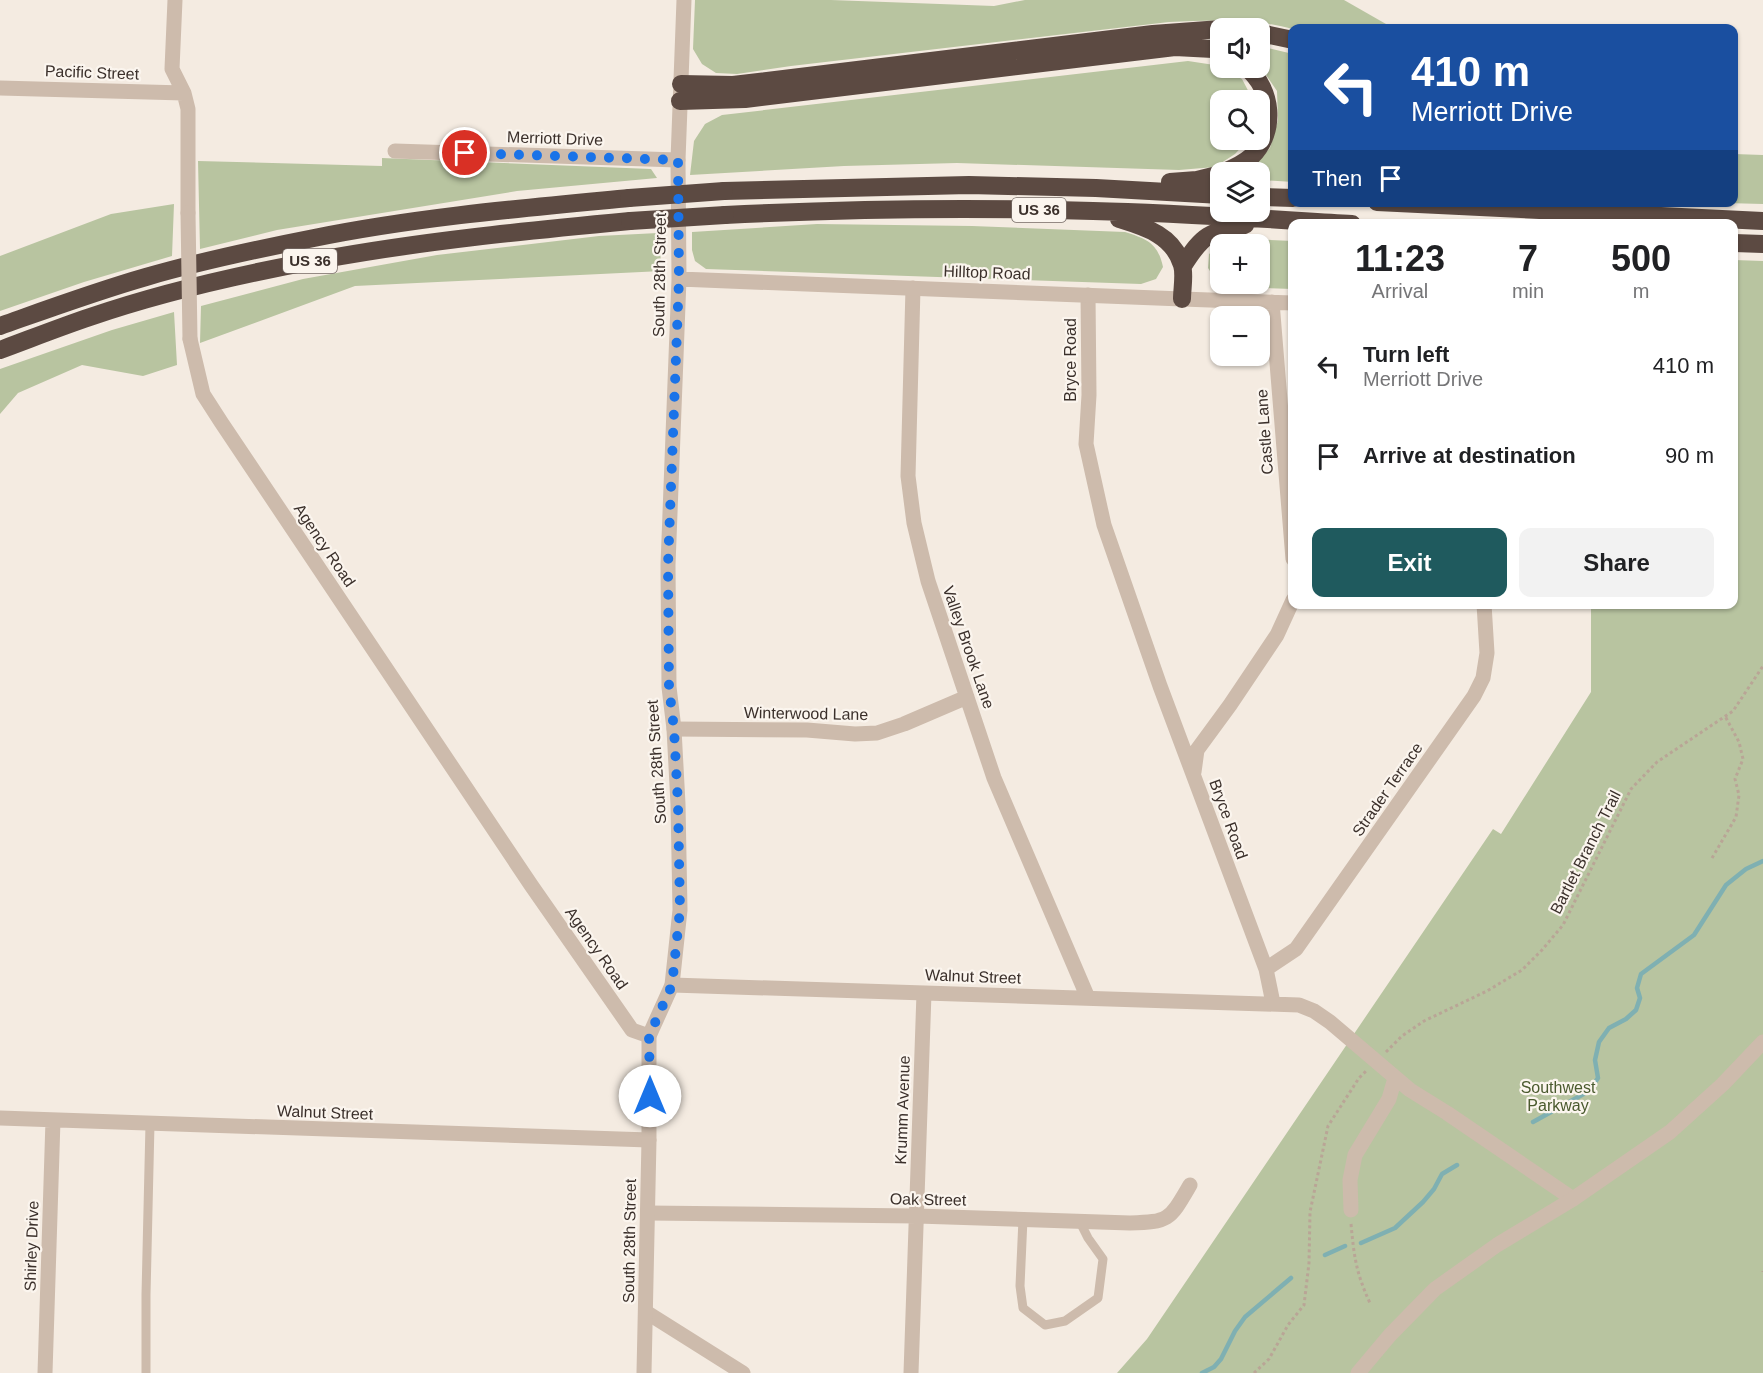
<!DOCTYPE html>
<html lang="en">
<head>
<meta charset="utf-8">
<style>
	:root { --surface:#fff; --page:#f2f2f2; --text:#202124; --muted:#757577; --accent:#1f5a5e }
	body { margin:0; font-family:Arial,sans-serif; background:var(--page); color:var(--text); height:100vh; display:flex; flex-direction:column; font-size:22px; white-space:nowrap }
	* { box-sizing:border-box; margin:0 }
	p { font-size:20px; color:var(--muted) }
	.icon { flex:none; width:33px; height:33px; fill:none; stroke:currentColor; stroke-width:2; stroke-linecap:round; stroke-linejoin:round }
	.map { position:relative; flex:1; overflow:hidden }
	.details { position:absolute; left:1288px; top:219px; width:450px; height:390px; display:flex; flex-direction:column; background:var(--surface); border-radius:12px; box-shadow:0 2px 4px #0004 }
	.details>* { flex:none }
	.banner { position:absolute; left:1288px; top:24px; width:450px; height:183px; border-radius:12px; box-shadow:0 2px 4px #0004; background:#1a4fa0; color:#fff; overflow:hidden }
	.fabs { position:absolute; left:1210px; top:18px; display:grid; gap:12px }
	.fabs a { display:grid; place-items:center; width:60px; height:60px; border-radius:12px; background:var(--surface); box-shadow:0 2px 4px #0004; font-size:30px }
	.pin { position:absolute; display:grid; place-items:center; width:51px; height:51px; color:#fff; margin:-26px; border:3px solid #fff; border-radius:50%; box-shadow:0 2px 6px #0007 }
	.me { position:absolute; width:66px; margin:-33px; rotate:0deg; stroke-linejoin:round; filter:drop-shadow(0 0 4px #0008) }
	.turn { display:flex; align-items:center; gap:21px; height:126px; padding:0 24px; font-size:27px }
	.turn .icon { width:78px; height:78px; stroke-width:2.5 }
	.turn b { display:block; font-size:42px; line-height:51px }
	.then { display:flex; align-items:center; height:57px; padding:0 24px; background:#0003; gap:12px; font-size:22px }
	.eta { display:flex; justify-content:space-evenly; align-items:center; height:102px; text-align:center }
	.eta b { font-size:36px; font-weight:700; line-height:42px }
	.button { display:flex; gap:12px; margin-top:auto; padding:12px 24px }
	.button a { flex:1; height:69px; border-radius:12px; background:var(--accent); color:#fff; font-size:24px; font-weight:700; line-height:69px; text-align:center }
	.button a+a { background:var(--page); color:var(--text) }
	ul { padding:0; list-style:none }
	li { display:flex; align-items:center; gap:18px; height:90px; padding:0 24px }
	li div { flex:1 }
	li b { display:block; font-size:22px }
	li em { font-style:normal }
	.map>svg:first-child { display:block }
	.green { fill:#b8c4a0 }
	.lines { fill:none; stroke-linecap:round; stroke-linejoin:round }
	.stream { stroke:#7fb0b2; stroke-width:4.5 }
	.path { stroke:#b9a596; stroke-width:3; stroke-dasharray:3 3; stroke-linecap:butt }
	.service { stroke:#cdbbac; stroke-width:9 }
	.minor { stroke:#cdbbac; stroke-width:15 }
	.tertiary { stroke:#cdbbac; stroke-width:15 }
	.motorway { stroke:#5c4a42; stroke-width:18 }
	.minor-bridge { stroke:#cdbbac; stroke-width:15 }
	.motorway-bridge { stroke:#5c4a42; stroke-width:18 }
	.route { stroke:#1a73e8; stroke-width:10; stroke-dasharray:0 18 }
	.labels { text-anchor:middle; stroke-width:4.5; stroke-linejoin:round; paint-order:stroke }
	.shield { fill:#fbf5ee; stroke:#756b66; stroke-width:1.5 }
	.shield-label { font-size:15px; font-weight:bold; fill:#3b302b }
	.street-label { font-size:16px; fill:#3b302b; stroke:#fbf5ee }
	.park-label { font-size:16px; fill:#4a5a2e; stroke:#fbf5ee }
</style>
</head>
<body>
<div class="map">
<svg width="1763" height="1373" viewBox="0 0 1763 1373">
	<rect width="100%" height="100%" fill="#f4ebe1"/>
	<path class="green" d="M695 0H831L994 6 1025 0H1344L1393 28 1293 29C1253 18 1210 20 1169 22L791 66 737 74 716 73 702 64 693 49Z
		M1260 46 1293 54V182L1260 180V172H1245L1253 167 1270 148 1278 120 1277 91 1260 66Z
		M1188 61 1221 66V68L1242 79 1253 100H1221V140H1248L1235 154 1215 167 1179 170 957 163 844 166 690 175 694 141 705 124 722 115Z
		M1734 154 1763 155V204L1725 203 1734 202Z
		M382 158 651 169 657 178 517 191 277 230 200 249 198 161 382 166Z
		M174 204 172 256 84 282 0 311V256L111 214Z
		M817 224 972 226 1125 232C1147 239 1158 243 1163 267L1156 279 1141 284 706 269 695 261 692 250V232Z
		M658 233 662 271 355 286 200 343 201 306 303 279 437 255 599 236Z
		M1252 239 1293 241V289L1235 287 1223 284H1260V244H1223Z
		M1221 246V283L1217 282 1208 268 1209 254Z
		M1734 260 1763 261V1373H1117L1147 1339 1493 829 1501 834 1591 692V605L1734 604Z
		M174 312 177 365 143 376 82 365 18 393 0 414V369L112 330Z"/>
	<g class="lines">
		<path class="stream" d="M1533 1122 1589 1091 1598 1078 1595 1060 1599 1042 1609 1028 1626 1019 1636 1010 1640 998 1637 988 1641 974 1694 935 1726 885 1746 869 1763 861
			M1361 1243 1395 1228 1423 1202 1434 1189 1442 1174 1457 1165
			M1325 1255 1345 1246
			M1202 1373 1214 1367 1221 1359 1235 1331 1245 1317 1291 1278"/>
		<path class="path" d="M1712 858 1736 817 1739 795 1735 779 1743 759 1739 742 1725 716
			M1386 1052 1402 1036 1424 1021 1487 991 1522 970 1542 950 1563 925 1631 789 1657 762 1733 711 1763 666
			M1351 1224C1354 1256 1356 1273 1370 1303
			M1763 1271V1272
			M1254 1373 1269 1359 1288 1325 1304 1305 1309 1263 1310 1212 1328 1126 1359 1078 1366 1071"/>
		<path class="service" d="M1023 1219 1020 1286 1023 1308 1045 1325 1065 1321 1098 1298 1103 1259 1088 1238 1080 1222
			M146 1373V1295L150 1124"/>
		<path class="minor" d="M175 0 172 69 184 93 188 109V213
			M0 88 184 93
			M395 151 678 160
			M913 288 908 476 914 523 928 581 994 778 1088 998
			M1088 295 1089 395 1086 444 1104 525 1160 686 1266 969 1273 1003
			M1182 299 1293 303
			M1272 302 1293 559
			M190 339 203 394 221 422 531 885 632 1030 649 1036
			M674 729 807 730 855 734 877 733 904 724 967 697
			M1194 772 1197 750 1230 705 1277 635 1293 600
			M1266 969 1296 949 1474 696 1483 678 1487 653 1484 604
			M672 985 1299 1005 1314 1011 1330 1022 1410 1090 1447 1113 1573 1199
			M0 1118 649 1140
			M1351 1210 1350 1180 1355 1155 1389 1099 1395 1078
			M648 1213 917 1216 1130 1223C1170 1222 1170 1219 1190 1185
			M646 1312 743 1373
			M45 1373 53 1120
			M911 1373 924 993"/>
		<path class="tertiary" d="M679 279 1182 299
			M644 1373 649 1140V1036L672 985 680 910 678 804 674 729 669 687 668 565 679 279 678 160 684 0
			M1358 1373 1390 1335 1435 1289 1497 1245 1573 1199 1670 1132 1723 1084 1763 1042"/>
		<path class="motorway" d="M1260 33 1293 40
			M681 84 733 85 1153 34 1221 29
			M680 101 745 99 1175 47 1213 49 1221 53
			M1224 172C1234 168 1244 163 1252 156 1277 131 1272 89 1247 68
			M1170 182 1197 180 1221 174
			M724 191 969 185 1096 188 1221 195
			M1260 197 1293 198
			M1377 202 1763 221
			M725 215C848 209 971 207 1093 211 1180 213 1266 219 1352 224
			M1119 219C1145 227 1173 235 1182 265 1185 274 1182 289 1182 299
			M1734 243 1763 244
			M1183 266C1203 234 1209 232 1245 225
			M0 326C48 309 97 291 146 277 201 261 258 249 314 238 418 217 524 208 629 198
			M0 350C30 339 60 327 90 317 163 292 242 274 319 260 422 241 525 231 630 221"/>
		<path class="minor-bridge" d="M188 213 190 339"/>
		<path class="motorway-bridge" d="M629 198 724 191
			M630 221 725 215"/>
	</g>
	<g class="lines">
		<path class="route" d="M465 153 678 160 679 279 668 565 669 687 674 729 678 804 680 910 672 985 649 1036 650 1096"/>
	</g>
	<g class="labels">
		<g class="shield">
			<rect x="1012" y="198" width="54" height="24" rx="4.5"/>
			<rect x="283" y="249" width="54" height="24" rx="4.5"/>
		</g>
		<g class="shield-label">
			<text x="1039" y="215">US 36</text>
			<text x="310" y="266">US 36</text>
		</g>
		<g class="street-label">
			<text transform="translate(92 72) rotate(2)" y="6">Pacific Street</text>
			<text transform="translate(555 138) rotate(2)" y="6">Merriott Drive</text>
			<text transform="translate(987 272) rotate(2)" y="6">Hilltop Road</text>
			<text transform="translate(659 275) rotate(-89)" y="6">South 28th Street</text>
			<text transform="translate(1070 360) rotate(-90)" y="6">Bryce Road</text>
			<text transform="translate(1264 432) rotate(-94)" y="6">Castle Lane</text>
			<text transform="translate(325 545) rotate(56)" y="6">Agency Road</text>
			<text transform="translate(969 647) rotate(71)" y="6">Valley Brook Lane</text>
			<text transform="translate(806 713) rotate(1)" y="6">Winterwood Lane</text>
			<text transform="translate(656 762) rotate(-94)" y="6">South 28th Street</text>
			<text transform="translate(1387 789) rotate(-55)" y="6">Strader Terrace</text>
			<text transform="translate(1229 819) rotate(70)" y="6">Bryce Road</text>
			<text transform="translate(1585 852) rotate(-63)" y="6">Bartlet Branch Trail</text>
			<text transform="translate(597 948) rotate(55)" y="6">Agency Road</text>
			<text transform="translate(973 976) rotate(2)" y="6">Walnut Street</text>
			<text transform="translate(902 1110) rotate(-88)" y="6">Krumm Avenue</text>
			<text transform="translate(325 1112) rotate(2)" y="6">Walnut Street</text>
			<text transform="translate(928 1199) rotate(1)" y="6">Oak Street</text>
			<text transform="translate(629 1241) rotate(-89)" y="6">South 28th Street</text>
			<text transform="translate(31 1246) rotate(-88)" y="6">Shirley Drive</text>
		</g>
		<g class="park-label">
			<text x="1558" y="1093">Southwest<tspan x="1558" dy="18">Parkway</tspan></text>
		</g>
	</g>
</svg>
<div class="fabs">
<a><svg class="icon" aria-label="sound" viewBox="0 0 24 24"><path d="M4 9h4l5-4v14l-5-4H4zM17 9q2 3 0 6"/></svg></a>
<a><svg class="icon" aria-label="search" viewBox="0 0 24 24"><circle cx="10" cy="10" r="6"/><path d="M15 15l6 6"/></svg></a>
<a><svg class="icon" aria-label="layers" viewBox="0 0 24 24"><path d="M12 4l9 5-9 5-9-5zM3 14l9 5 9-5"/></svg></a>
<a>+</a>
<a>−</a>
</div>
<div class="pin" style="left:465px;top:153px;background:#d93025"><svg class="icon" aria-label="arrive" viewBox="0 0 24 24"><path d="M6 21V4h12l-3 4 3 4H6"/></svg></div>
<svg class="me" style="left:650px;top:1096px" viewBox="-20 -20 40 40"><circle r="19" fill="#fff"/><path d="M0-13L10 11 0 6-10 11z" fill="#1a73e8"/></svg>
<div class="banner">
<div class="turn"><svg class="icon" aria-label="left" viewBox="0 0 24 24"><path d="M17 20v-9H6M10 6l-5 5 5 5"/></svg><div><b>410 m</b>Merriott Drive</div></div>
<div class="then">Then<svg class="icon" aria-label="arrive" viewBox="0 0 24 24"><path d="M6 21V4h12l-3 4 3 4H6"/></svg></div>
</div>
<section class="details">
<div class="eta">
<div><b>11:23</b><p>Arrival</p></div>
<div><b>7</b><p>min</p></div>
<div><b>500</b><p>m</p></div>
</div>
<ul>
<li><svg class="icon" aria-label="left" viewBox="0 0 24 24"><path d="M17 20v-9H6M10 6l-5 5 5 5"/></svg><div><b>Turn left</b><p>Merriott Drive</p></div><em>410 m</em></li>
<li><svg class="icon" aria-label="arrive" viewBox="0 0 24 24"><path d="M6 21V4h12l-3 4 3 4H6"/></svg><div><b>Arrive at destination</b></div><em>90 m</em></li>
</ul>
<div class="button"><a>Exit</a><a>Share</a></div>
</section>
</div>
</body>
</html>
